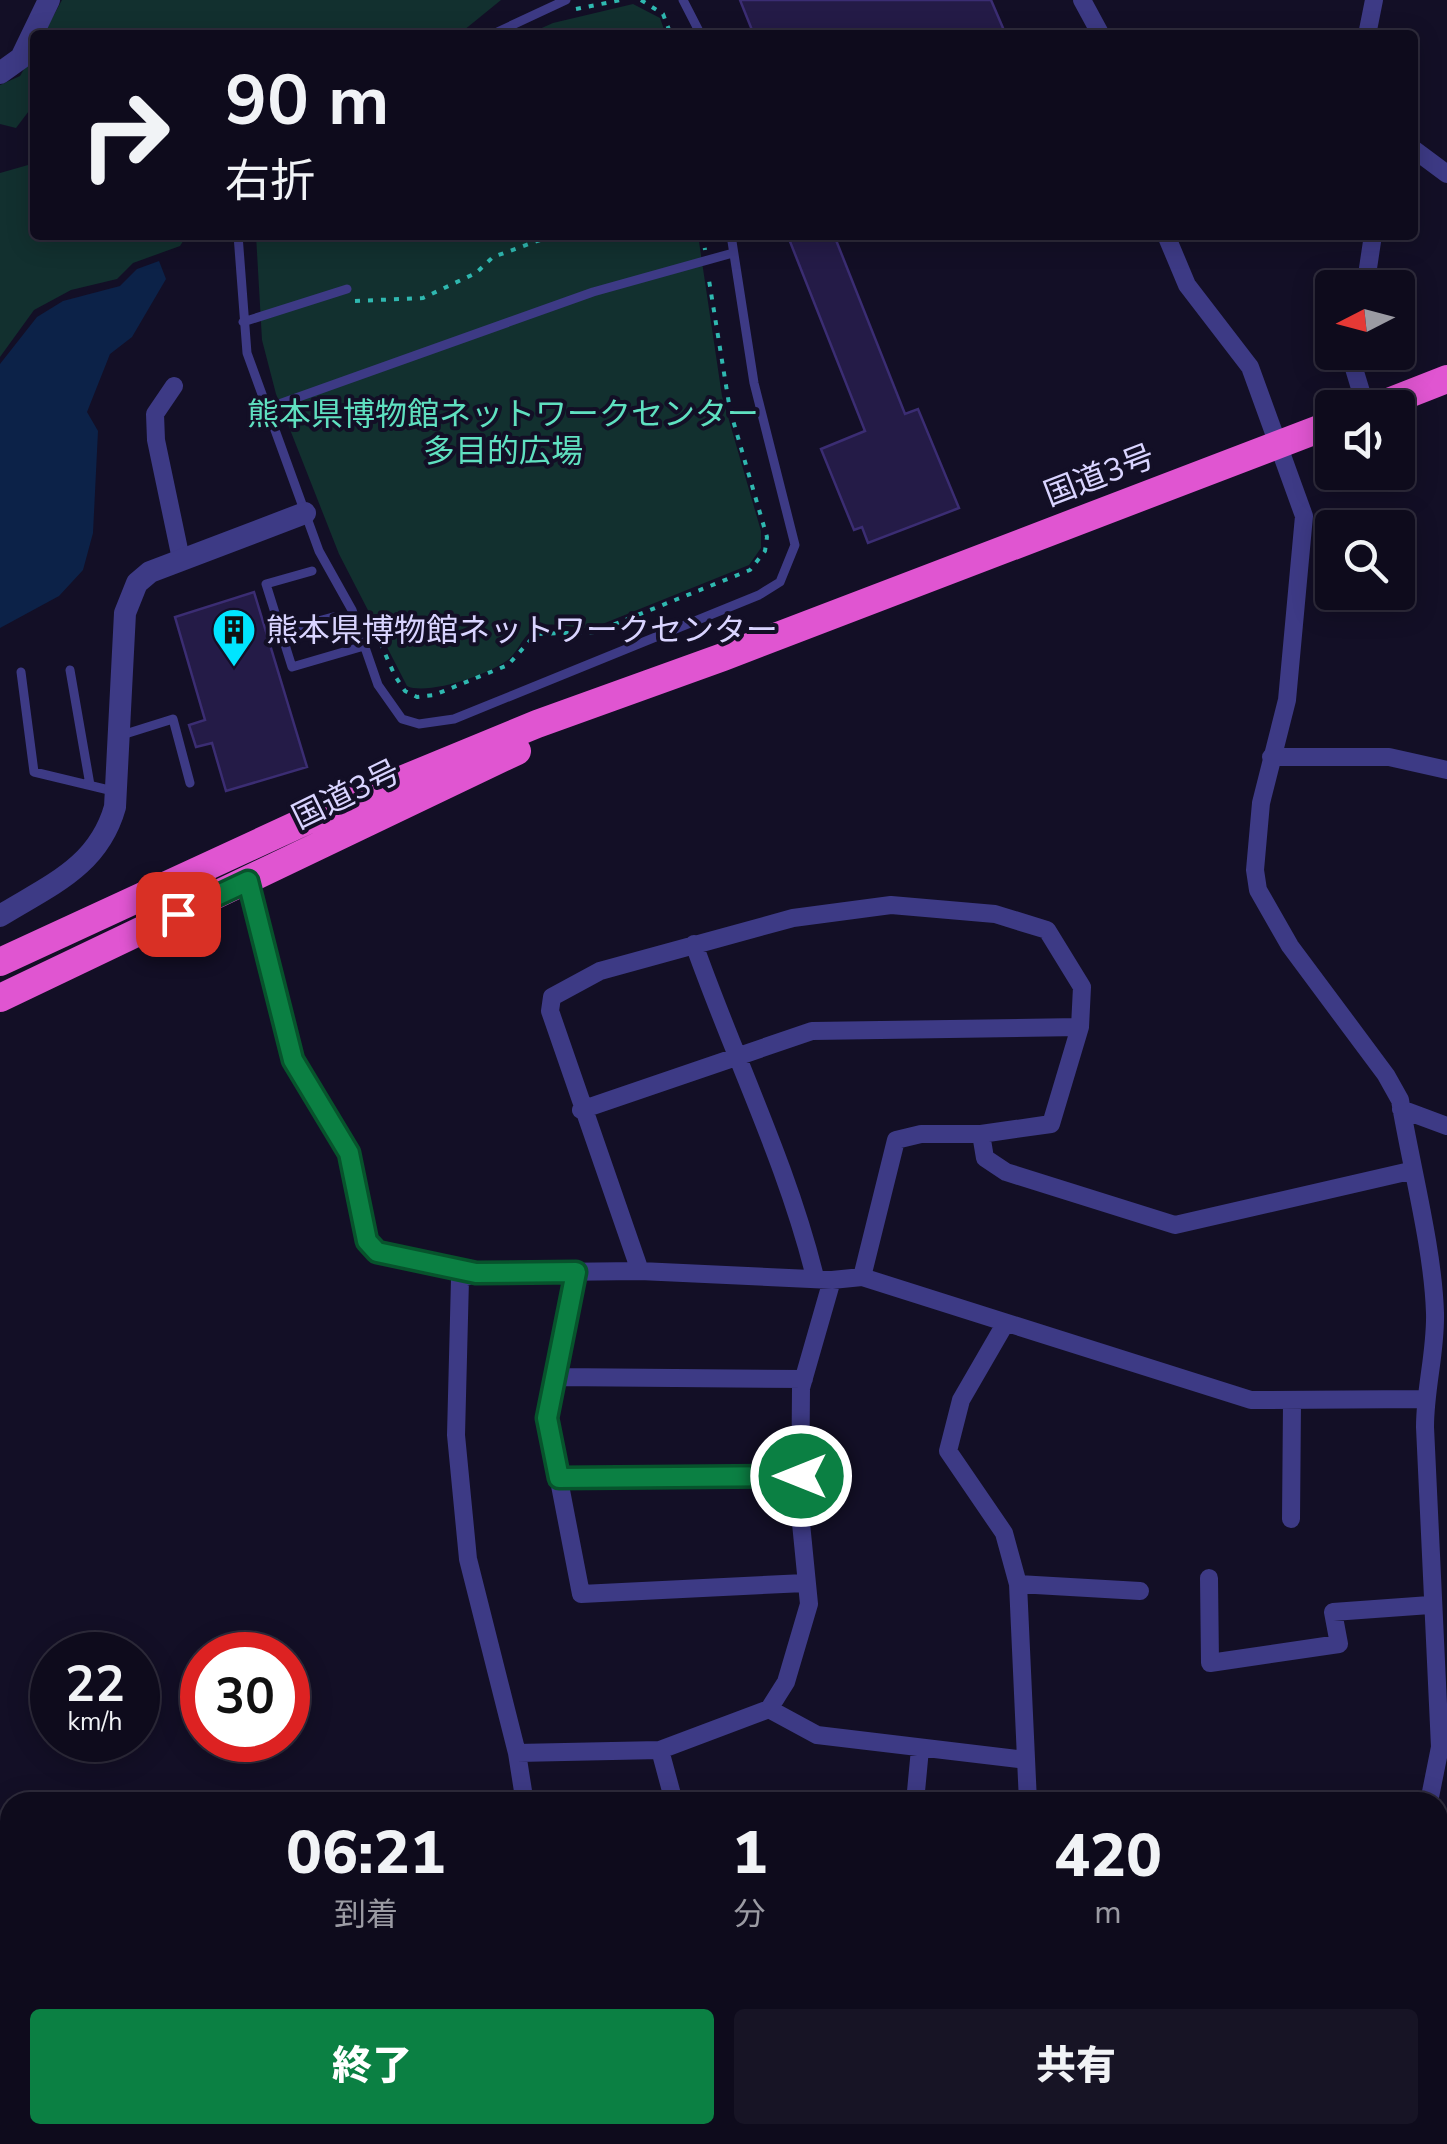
<!DOCTYPE html>
<html lang="ja">
<head>
<meta charset="utf-8">
<style>
	:root { --surface:#0e0b1c; --page:#171425; --text:#f1f3f6; --muted:#9b9ba3; --line:#2e2b3b; --accent:#0b8043 }
	body { margin:0; font-family:"Nunito Sans","Noto Sans JP",sans-serif; background:var(--page); color:var(--text); height:100vh; display:flex; flex-direction:column; font-size:38px; white-space:nowrap }
	* { box-sizing:border-box; margin:0 }
	p { font-size:32px; color:var(--muted) }
	.icon { flex:none; width:55px; height:55px; fill:none; stroke:currentColor; stroke-width:2; stroke-linecap:round; stroke-linejoin:round }
	.map { position:relative; flex:1; overflow:hidden }
	.drawer { position:absolute; left:0px; top:1792px; width:1448px; height:352px; display:flex; flex-direction:column; background:var(--surface); border-radius:30px 30px 0 0; box-shadow:0 5px 25px #0003,0 0 0 2px var(--line) }
	.drawer>* { flex:none }
	.guide { position:absolute; left:30px; top:30px; width:1388px; height:210px; border-radius:10px; box-shadow:0 5px 25px #0003,0 0 0 2px var(--line); background:#0e0b1c; color:var(--text); overflow:hidden }
	.needle { width:65px; rotate:264deg }
	.controls { position:absolute; left:1315px; top:270px; display:grid; gap:20px }
	.controls a { display:grid; place-items:center; width:100px; height:100px; border-radius:10px; background:var(--surface); box-shadow:0 5px 25px #0003,0 0 0 2px var(--line); font-size:50px }
	.speed { position:absolute; left:30px; top:1632px; display:flex; gap:20px; font-size:50px; font-weight:700; text-align:center }
	.speed>* { display:grid; place-content:center; width:130px; height:130px; border-radius:50%; background:var(--surface); box-shadow:0 5px 25px #0003,0 0 0 2px var(--line); line-height:1 }
	.speed small { font-size:25px; font-weight:400 }
	.speed .limit { border:15px solid #d22; background:#fff; color:#111 }
	.pin { position:absolute; display:grid; place-items:center; width:85px; height:85px; color:#fff; margin:-42px; border-radius:20px; box-shadow:0 5px 15px #0006 }
	.me { position:absolute; width:110px; margin:-55px; rotate:270deg; stroke-linejoin:round; filter:drop-shadow(0 0 8px #0008) }
	.turn { display:flex; align-items:center; gap:35px; height:210px; padding:0 30px; font-size:45px }
	.turn .icon { width:130px; height:130px; stroke-width:2.5 }
	.turn b { display:block; font-size:70px; line-height:85px }
	.eta { display:flex; justify-content:space-evenly; align-items:center; height:170px; text-align:center }
	.eta b { font-size:60px; font-weight:800; line-height:70px }
	.primary-button { display:flex; gap:20px; margin-top:auto; padding:20px 30px }
	.primary-button a { flex:1; height:115px; border-radius:10px; background:var(--accent); color:#fff; font-size:40px; font-weight:800; line-height:115px; text-align:center }
	.primary-button a+a { background:var(--page); color:var(--text) }
	.map>svg:first-child { display:block }
	.green { fill:#12302f }
	.water { fill:#0c2248 }
	.building { fill:#241b47; stroke:#3b2d73; stroke-width:2.5 }
	.lines { fill:none; stroke-linecap:round; stroke-linejoin:round }
	.path { stroke:#2fb8b0; stroke-width:4; stroke-dasharray:5 8; stroke-linecap:butt }
	.service { stroke:#3d3a85; stroke-width:9 }
	.minor { stroke:#3d3a85; stroke-width:18 }
	.tertiary { stroke:#3d3a85; stroke-width:22 }
	.trunk { stroke:#e055d1; stroke-width:28 }
	.route-casing { stroke:#07532c; stroke-width:25 }
	.route { stroke:#0b8043; stroke-width:18 }
	.labels { text-anchor:middle; stroke-width:8; stroke-linejoin:round; paint-order:stroke }
	.park-label { font-size:32px; fill:#5fe0c0; stroke:#130f26 }
	.street-label { font-size:32px; fill:#d9d4ff; stroke:#130f26 }
	.poi-label { font-size:32px; fill:#d9d4ff; stroke:#130f26; text-anchor:start }
</style>
</head>
<body>
<div class="map">
<svg width="1447" height="2144" viewBox="0 0 1447 2144">
	<rect width="100%" height="100%" fill="#130f26"/>
	<path class="green" d="M62 0H501L458 35H43Z
		M633 4 660 18 666 35H526L553 23Z
		M35 50V103L16 128 0 124V85L20 76Z
		M35 163V235H187L180 246 133 263 117 279 71 290 34 310 0 357V173Z
		M256 235H698L722 396 761 531V548L749 565 595 627C576 631 558 621 541 626 524 631 521 648 509 659 491 674 427 696 407 686L339 554 276 394 262 340Z"/>
	<path class="water" d="M159 261 166 279 132 337 110 354 87 412 98 431 93 533 83 570 59 596 0 628V364L37 317 63 301 120 286 137 269Z"/>
	<path class="building" d="M740 0H991L1006 35H754Z
		M798 235H834L905 414 918 409 959 508 868 543 862 527 854 530 821 449 865 431 789 239Z
		M254 592 307 767 226 791 212 743 196 747 189 725 205 720 175 617Z"/>
	<g class="lines">
		<path class="path" d="M641 0 663 14 671 35
			M576 9 621 0
			M703 235 705 250
			M355 301 423 298 476 273 493 257 554 235
			M375 631 395 676 405 691 417 697 434 695 508 665 536 634 595 632 750 570 765 551 767 537 730 410 708 274"/>
		<path class="service" d="M683 0 701 35
			M491 35 566 0
			M238 235 247 353 319 551 352 610 378 685 402 719 419 724 454 719 759 595 780 582 795 545 754 383 731 235
			M243 322 347 289
			M265 409 593 292 733 253
			M312 571 266 584 292 667 364 646
			M281 631 333 617
			M70 670 90 785
			M21 672 34 772 113 791
			M122 735 173 719 190 783"/>
		<path class="minor" d="M1082 0 1101 35
			M1367 35 1374 0
			M1412 148 1447 174
			M1166 235 1187 285 1250 367 1304 516 1287 700 1261 803 1255 870 1258 890 1290 946 1386 1075 1400 1100C1411 1166 1433 1248 1435 1313 1436 1352 1425 1388 1425 1427L1440 1747 1429 1802
			M1365 288 1373 235
			M1349 352 1366 408
			M174 386 155 414 156 440 181 559
			M1271 757H1389L1447 770
			M249 881 293 1061 349 1153 367 1241 377 1252 477 1273 640 1271 832 1280 862 1277 1251 1400 1425 1399
			M694 944C733 1055 787 1163 815 1277
			M1401 1109 1447 1126
			M581 1110 812 1031 1080 1027
			M640 1271 550 1011 552 997 600 971 793 918 891 905 995 914 1047 930 1082 987 1080 1027 1051 1124 981 1134 985 1158 1006 1172 1175 1225 1410 1171
			M576 1272 547 1418 581 1594 805 1583
			M476 1273 460 1279 456 1435 468 1559 517 1753 523 1791 518 1802
			M862 1277 896 1140 921 1134H981
			M1005 1324 961 1400 948 1451 1004 1533 1018 1584 1028 1802
			M555 1377 804 1379
			M559 1478 801 1476
			M1291 1519 1292 1403
			M1209 1578 1210 1663 1339 1644 1333 1612 1430 1605
			M1018 1584 1140 1591
			M769 1709 817 1735 1026 1760
			M660 1750 674 1802
			M517 1753 660 1750 769 1709 786 1682 809 1604 800 1513 801 1388 832 1280
			M915 1802 920 1749
			M1438 1860H1447
			M779 2135V2144
			M989 2135 990 2144
			M428 2144 430 2135
			M1395 2144 1397 2135"/>
		<path class="tertiary" d="M0 73 21 58 49 0
			M0 916C50 885 98 867 115 807L125 613 137 583 150 572 305 513"/>
		<path class="trunk" d="M1373 408 1447 379
			M0 962 338 806 537 724 723 657 1332 424
			M0 998 517 751"/>
	</g>
	<g class="lines">
		<defs>
			<path id="route" d="M178 914 248 881 293 1060 349 1153 367 1241 377 1252 476 1273 576 1272 547 1418 559 1478 801 1476"/>
		</defs>
		<use href="#route" class="route-casing"/>
		<use href="#route" class="route"/>
	</g>
	<defs>
		<symbol id="building-pin" viewBox="-11 -11 22 30"><path d="M0 17L-7.5 6A9.5 9.5 0 1 1 7.5 6Z" fill="#00e5ff" stroke="#130f26"/><path d="M-4-6H4V6H1V3H-1V6H-4ZM-2.5-4.3h1.7v1.8h-1.7ZM.8-4.3h1.7v1.8H.8ZM-2.5-1h1.7V.8h-1.7ZM.8-1h1.7V.8H.8Z" fill="#111"/></symbol>
	</defs>
	<g fill-rule="evenodd">
		<use href="#building-pin" x="209" y="605" width="50" height="68"/>
	</g>
	<g class="labels">
		<g class="park-label">
			<text x="503" y="425">熊本県博物館ネットワークセンター<tspan x="503" dy="37">多目的広場</tspan></text>
		</g>
		<g class="street-label">
			<text transform="translate(1099 475) rotate(-21)" y="11">国道3号</text>
			<text transform="translate(346 794) rotate(-26)" y="11">国道3号</text>
		</g>
		<g class="poi-label">
			<text x="266" y="641">熊本県博物館ネットワークセンター</text>
		</g>
	</g>
</svg>
<div class="controls">
<a><svg class="needle" viewBox="-14 -14 28 28"><path d="M0-13l5 13h-10z" fill="#e53935"/><path d="M0 13l5-13h-10z" fill="#9b9ba3"/></svg></a>
<a><svg class="icon" aria-label="sound" viewBox="0 0 24 24"><path d="M4 9h4l5-4v14l-5-4H4zM17 9q2 3 0 6"/></svg></a>
<a><svg class="icon" aria-label="search" viewBox="0 0 24 24"><circle cx="10" cy="10" r="6"/><path d="M15 15l6 6"/></svg></a>
</div>
<div class="speed"><div>22<small>km/h</small></div><div class="limit">30</div></div>
<div class="pin" style="left:178px;top:914px;background:#d93025"><svg class="icon" aria-label="arrive" viewBox="0 0 24 24"><path d="M6 21V4h12l-3 4 3 4H6"/></svg></div>
<svg class="me" style="left:801px;top:1476px" viewBox="-20 -20 40 40"><circle r="17" fill="#0b8043" stroke="#fff" stroke-width="3"/><path d="M0-11L8 9 0 5-8 9z" fill="#fff"/></svg>
<div class="guide">
<div class="turn"><svg class="icon" aria-label="right" viewBox="0 0 24 24"><path d="M7 20v-9h11M14 6l5 5-5 5"/></svg><div><b>90 m</b>右折</div></div>
</div>
<section class="drawer">
<div class="eta">
<div><b>06:21</b><p>到着</p></div>
<div><b>1</b><p>分</p></div>
<div><b>420</b><p>m</p></div>
</div>
<div class="primary-button"><a>終了</a><a>共有</a></div>
</section>
</div>
</body>
</html>
